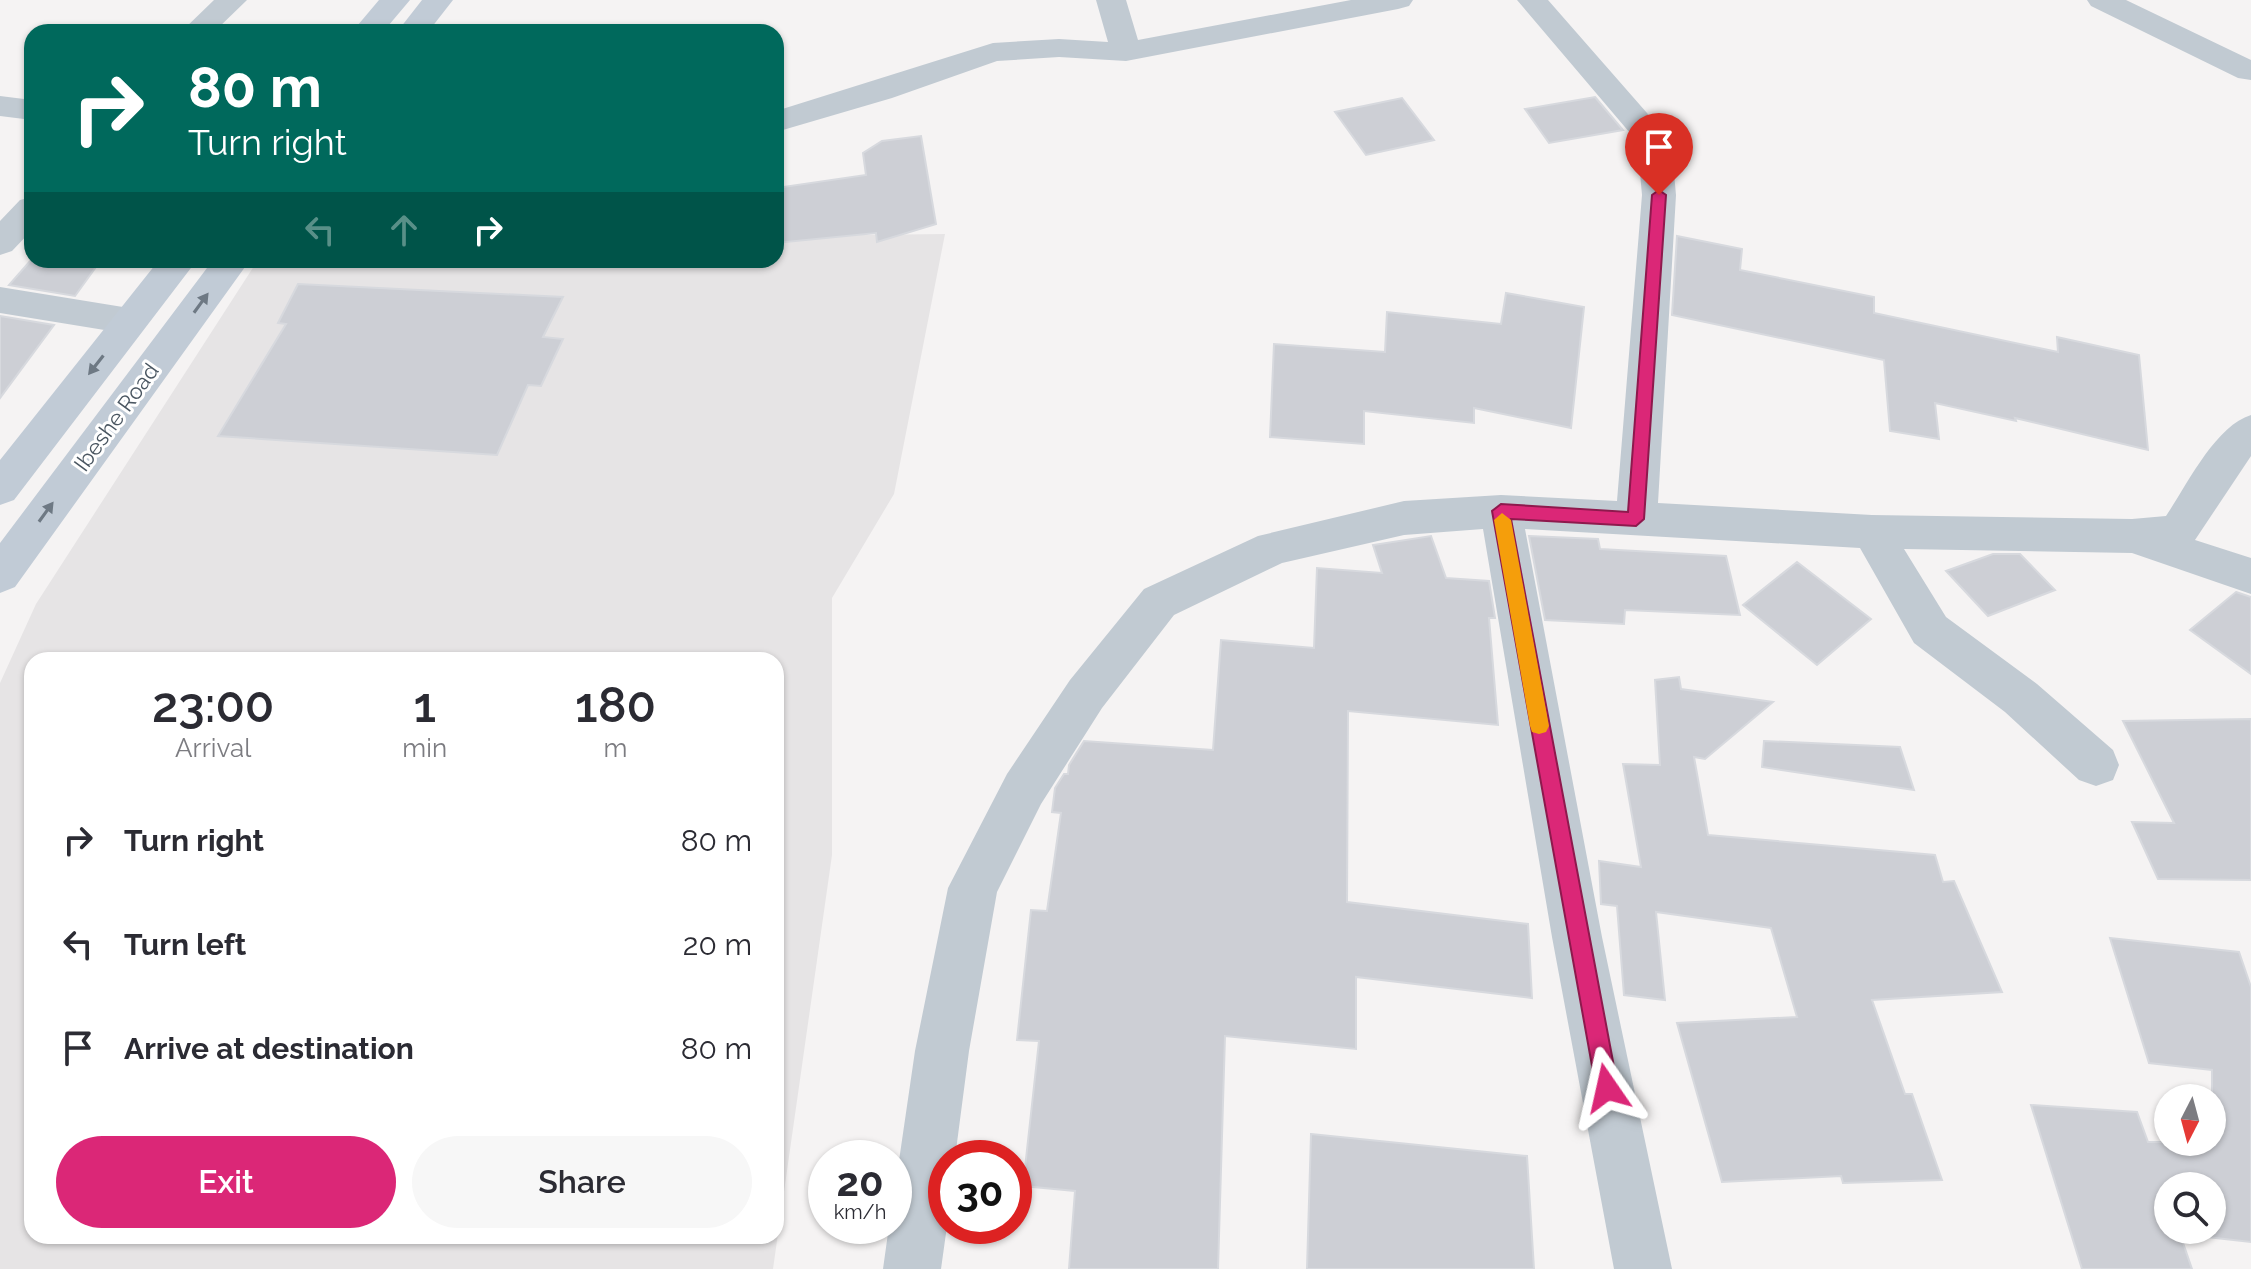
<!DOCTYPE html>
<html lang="en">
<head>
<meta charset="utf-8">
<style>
	:root { --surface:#fff; --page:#f7f7f7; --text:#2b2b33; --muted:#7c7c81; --accent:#db2777 }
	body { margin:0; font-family:Raleway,sans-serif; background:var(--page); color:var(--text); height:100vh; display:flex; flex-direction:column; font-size:30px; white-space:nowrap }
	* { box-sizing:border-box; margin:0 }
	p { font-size:26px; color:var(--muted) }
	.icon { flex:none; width:44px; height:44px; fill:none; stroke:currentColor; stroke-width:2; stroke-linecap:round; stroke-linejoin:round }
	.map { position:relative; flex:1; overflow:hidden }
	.details { position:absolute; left:24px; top:652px; width:760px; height:592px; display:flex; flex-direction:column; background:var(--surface); border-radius:24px; box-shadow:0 2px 6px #0004 }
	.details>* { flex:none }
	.banner { position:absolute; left:24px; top:24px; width:760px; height:244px; border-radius:24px; box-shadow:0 2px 6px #0004; background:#00695c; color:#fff; overflow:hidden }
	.needle { width:52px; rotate:186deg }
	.controls { position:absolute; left:2154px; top:1084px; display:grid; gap:16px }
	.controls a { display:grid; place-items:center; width:72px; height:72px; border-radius:50%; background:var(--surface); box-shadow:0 2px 6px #0004; font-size:40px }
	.speed { position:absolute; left:808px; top:1140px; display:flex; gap:16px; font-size:40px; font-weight:700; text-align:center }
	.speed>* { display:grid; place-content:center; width:104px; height:104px; border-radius:50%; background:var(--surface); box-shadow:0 2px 6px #0004; line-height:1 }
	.speed small { font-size:20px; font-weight:400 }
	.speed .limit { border:12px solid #d22; background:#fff; color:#111 }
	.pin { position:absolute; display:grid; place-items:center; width:68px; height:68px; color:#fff; margin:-82px -34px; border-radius:50% 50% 50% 0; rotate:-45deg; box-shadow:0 0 8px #0007 }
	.pin .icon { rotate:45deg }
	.me { position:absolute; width:88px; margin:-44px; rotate:349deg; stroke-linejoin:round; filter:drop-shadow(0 0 6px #0008) }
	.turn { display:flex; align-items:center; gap:28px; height:168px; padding:0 32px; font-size:36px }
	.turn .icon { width:104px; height:104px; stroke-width:2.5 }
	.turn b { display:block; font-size:56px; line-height:68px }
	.lanes { display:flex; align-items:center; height:76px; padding:0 32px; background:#0003; justify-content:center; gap:40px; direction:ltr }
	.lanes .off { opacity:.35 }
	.eta { display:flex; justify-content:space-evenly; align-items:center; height:136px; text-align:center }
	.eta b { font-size:48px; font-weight:600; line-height:56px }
	.button { display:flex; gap:16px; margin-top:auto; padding:16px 32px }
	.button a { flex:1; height:92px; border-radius:48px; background:var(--accent); color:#fff; font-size:32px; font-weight:600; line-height:92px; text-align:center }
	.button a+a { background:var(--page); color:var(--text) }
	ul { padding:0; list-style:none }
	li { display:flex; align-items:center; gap:24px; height:104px; padding:0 32px }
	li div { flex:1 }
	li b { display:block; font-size:30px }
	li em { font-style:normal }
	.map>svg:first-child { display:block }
	.education { fill:#e6e4e5; fill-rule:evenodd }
	.building { fill:#cdcfd5; stroke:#d7d9de; stroke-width:2; fill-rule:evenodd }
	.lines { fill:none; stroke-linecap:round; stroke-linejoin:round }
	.street { fill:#c1cad2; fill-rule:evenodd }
	.secondary { fill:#c1cbd6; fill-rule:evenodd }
	.oneway { fill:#6e7984 }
	.route { fill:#db2777; stroke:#8e194d; stroke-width:2 }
	.slow { fill:#f59e0b }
	.labels { text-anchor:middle; stroke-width:6; stroke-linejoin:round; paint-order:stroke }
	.street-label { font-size:22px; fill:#4a5661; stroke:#fff }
</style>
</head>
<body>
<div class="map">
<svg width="2251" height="1269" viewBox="0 0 2251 1269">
	<rect width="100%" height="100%" fill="#f5f3f3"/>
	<path class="education" d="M945 234 894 494 832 598V855L773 1269H0V683L36 604 258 260H776V236ZM32 660H776V1236H32Z"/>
	<path class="building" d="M1595 97 1623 130 1549 143 1525 109Z
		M1402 98 1434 140 1366 155 1335 112Z
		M921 136 936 224 877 242 876 233 776 243V188L866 175 863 153 882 141Z
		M1677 236 1742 249 1740 270 1874 297V313L2058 352 2057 337 2139 355 2148 450 2015 418 2016 421 1935 403 1939 439 1890 431 1884 360 1672 315Z
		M31 260H101L75 296 9 285Z
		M298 284 563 297 543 337 563 339 541 386 528 385 497 455 218 436 286 324 278 323Z
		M1506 293 1584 307 1571 428 1474 408V423L1364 411V444L1270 437 1274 344 1385 352 1387 312 1501 324Z
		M0 316 54 325 0 398Z
		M1431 536 1446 578 1489 581 1495 618H1489L1498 725 1348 711 1347 902 1528 924 1532 998 1356 977V1049L1225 1036 1218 1269H1069L1075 1191 1023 1186 1039 1041 1017 1040 1031 910 1047 911 1061 813 1052 812 1055 788 1064 774H1068L1069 765 1084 741 1213 750 1221 640 1314 648 1317 568 1382 573 1373 545Z
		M1529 536 1598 539 1600 549 1726 556 1740 615 1625 610 1624 624 1545 620Z
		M1993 554H2020L2055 590 1988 616 1946 571Z
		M1797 562 1871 619 1817 665 1743 605Z
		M2236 592 2251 597V674L2190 630Z
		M1679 677 1681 689 1773 702 1705 759 1694 757 1708 835 1935 855 1943 882 1954 881 2002 992 1872 1000 1905 1094H1912L1942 1180 1843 1183 1841 1176 1722 1182 1677 1023 1797 1017 1771 928 1656 912 1665 1000 1624 995 1617 906 1601 904 1599 861 1641 867 1623 764 1660 765 1655 680Z
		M2251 719V880L2158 879 2132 822 2174 823 2123 721Z
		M1764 741 1900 747 1914 790 1762 767Z
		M2110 938 2239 952 2251 987V1242L2180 1234 2192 1269H2082L2031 1105 2137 1112 2148 1142H2212V1070L2149 1063ZM2168 1186H2212V1230H2168Z
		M1311 1134 1527 1156 1534 1269H1307Z"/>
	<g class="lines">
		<path class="street" d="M214 0H247L214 32H181Z
			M1096 0H1126L1138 40 1351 0H1413L1409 6 1398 9 1126 61 1059 57 997 61 892 98 776 132V111L993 43 1059 39 1108 42Z
			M1517 0H1548L1661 129 1672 151 1676 195 1658 503 1872 515 2132 519 2166 516C2187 485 2215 426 2251 415V456L2195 540 2251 558V594L2132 553 1904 549 1946 617 2037 684 2113 750 2119 765 2113 780 2096 786 2079 780 2005 712 1914 643 1860 548 1525 529 1602 937 1672 1269H1614L1552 937 1483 529 1404 535 1282 563 1174 615 1102 708 1041 804 997 892 969 1051 955 1158H946L947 1226 941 1269H883L889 1226H894V1195L915 1051 948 888 1007 774 1070 680 1144 589 1258 536 1404 501 1501 495 1617 501 1642 195 1638 151 1630 133Z
			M2087 0H2126L2251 60V80L2238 78 2091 6Z
			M0 96 32 100V120L0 116Z
			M32 197V230L12 251 0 255V221L20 200Z
			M0 287 129 308 142 312 148 321 142 330 129 334 0 313Z"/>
		<path class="secondary" d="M379 0H410L383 32H352Z
			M422 0H453L428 32H397Z
			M159 260H197L14 500 0 505V460Z
			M213 260H250L15 587 0 593V543Z"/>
	</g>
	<defs><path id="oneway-solid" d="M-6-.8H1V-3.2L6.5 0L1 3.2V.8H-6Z" transform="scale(2)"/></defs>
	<g class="oneway">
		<use href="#oneway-solid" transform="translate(201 303) rotate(-54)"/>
		<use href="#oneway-solid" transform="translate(96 365) rotate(128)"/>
		<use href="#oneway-solid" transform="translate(46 512) rotate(-54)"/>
	</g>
	<path class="route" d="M1659 190 1666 195 1644 519 1636 526 1511 519 1618 1088 1615 1096 1607 1099 1599 1096 1596 1088 1492 511 1501 504 1628 512 1652 195Z"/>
	<path class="slow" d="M1502 513 1511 520 1549 726 1546 732 1539 734 1532 732 1530 726 1494 520Z"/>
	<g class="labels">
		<g class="street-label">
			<text transform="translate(116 417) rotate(-54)" y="8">Ibeshe Road</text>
		</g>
	</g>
</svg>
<div class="controls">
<a><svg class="needle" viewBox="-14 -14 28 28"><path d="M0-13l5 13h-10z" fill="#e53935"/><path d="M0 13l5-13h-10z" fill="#7c7c81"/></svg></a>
<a><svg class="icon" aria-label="search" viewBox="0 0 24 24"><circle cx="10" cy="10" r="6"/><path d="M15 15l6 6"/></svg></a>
</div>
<div class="speed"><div>20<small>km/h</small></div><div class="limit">30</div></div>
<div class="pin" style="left:1659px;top:195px;background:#d93025"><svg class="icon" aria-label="arrive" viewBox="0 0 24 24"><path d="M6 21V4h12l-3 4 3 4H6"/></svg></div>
<svg class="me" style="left:1607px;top:1088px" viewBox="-20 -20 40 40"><path d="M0-17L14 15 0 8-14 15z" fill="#db2777" stroke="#fff" stroke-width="4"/></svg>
<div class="banner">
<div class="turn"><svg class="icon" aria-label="right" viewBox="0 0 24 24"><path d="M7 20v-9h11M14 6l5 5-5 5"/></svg><div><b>80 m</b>Turn right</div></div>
<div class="lanes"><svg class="icon off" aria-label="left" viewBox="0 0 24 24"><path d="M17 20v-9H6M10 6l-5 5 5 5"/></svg><svg class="icon off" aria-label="ahead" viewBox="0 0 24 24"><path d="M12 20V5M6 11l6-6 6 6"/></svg><svg class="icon" aria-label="right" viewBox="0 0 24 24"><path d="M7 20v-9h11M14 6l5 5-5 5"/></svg></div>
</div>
<section class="details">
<div class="eta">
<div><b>23:00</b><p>Arrival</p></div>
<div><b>1</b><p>min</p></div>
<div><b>180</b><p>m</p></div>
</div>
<ul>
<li><svg class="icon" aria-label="right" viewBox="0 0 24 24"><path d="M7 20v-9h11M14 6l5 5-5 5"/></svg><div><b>Turn right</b></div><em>80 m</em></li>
<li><svg class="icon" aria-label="left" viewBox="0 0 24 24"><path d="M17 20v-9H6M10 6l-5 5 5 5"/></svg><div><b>Turn left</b></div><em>20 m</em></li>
<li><svg class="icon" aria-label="arrive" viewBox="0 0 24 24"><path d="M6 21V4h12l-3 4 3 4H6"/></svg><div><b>Arrive at destination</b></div><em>80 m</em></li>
</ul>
<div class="button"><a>Exit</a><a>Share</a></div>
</section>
</div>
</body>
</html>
